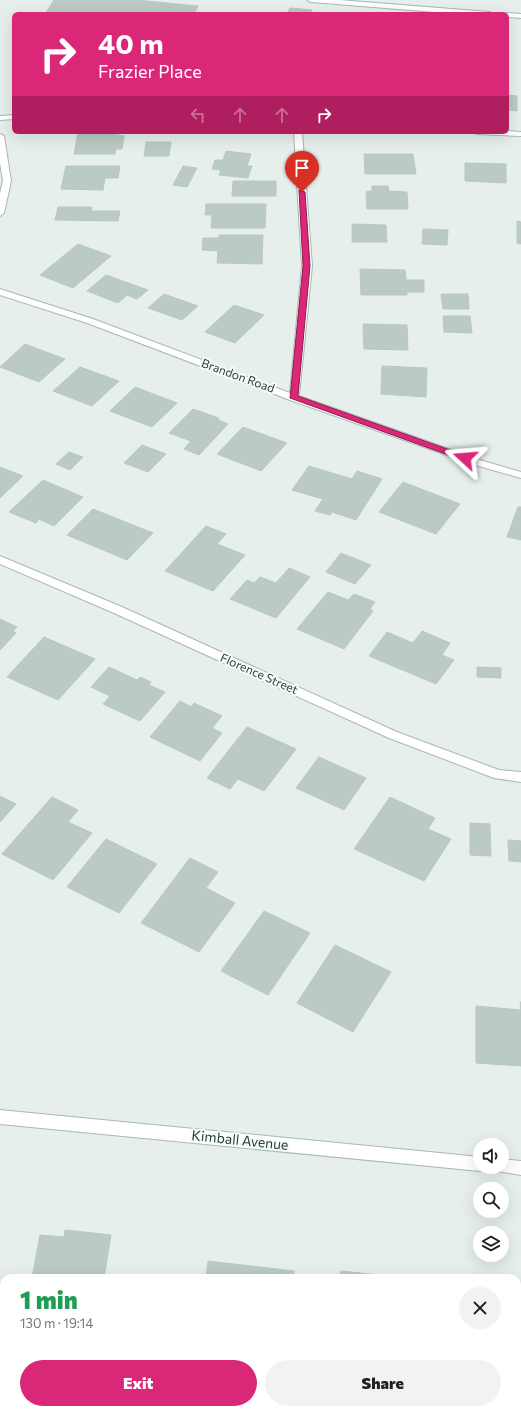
<!DOCTYPE html>
<html lang="en">
<head>
<meta charset="utf-8">
<style>
	:root { --surface:#fff; --page:#f2f2f2; --text:#202124; --muted:#757577; --accent:#db2777 }
	body { margin:0; font-family:Commissioner,sans-serif; background:var(--page); color:var(--text); height:100vh; display:flex; flex-direction:column; font-size:15px; white-space:nowrap }
	* { box-sizing:border-box; margin:0 }
	p { font-size:13px; color:var(--muted) }
	.icon { flex:none; width:22px; height:22px; fill:none; stroke:currentColor; stroke-width:2; stroke-linecap:round; stroke-linejoin:round }
	.map { position:relative; flex:1; overflow:hidden }
	.panel { position:absolute; left:0px; top:1274px; width:521px; height:140px; display:flex; flex-direction:column; background:var(--surface); border-radius:12px 12px 0 0; box-shadow:0 4px 16px #0002 }
	.panel>* { flex:none }
	.guide { position:absolute; left:12px; top:12px; width:497px; height:122px; border-radius:6px; box-shadow:0 4px 16px #0002; background:#db2777; color:#fff; overflow:hidden }
	.controls { position:absolute; left:473px; top:1138px; display:grid; gap:8px }
	.controls a { display:grid; place-items:center; width:36px; height:36px; border-radius:50%; background:var(--surface); box-shadow:0 4px 16px #0002; font-size:20px }
	.pin { position:absolute; display:grid; place-items:center; width:34px; height:34px; color:#fff; margin:-41px -17px; border-radius:50% 50% 50% 0; rotate:-45deg; box-shadow:0 0 4px #0007 }
	.pin .icon { rotate:45deg }
	.me { position:absolute; width:44px; margin:-22px; rotate:289deg; stroke-linejoin:round; filter:drop-shadow(0 0 3px #0008) }
	.turn { display:flex; align-items:center; gap:14px; height:84px; padding:0 20px; font-size:18px }
	.turn .icon { width:52px; height:52px; stroke-width:2.5 }
	.turn b { display:block; font-size:28px; line-height:34px }
	.lanes { display:flex; align-items:center; height:38px; padding:0 20px; background:#0003; justify-content:center; gap:20px; direction:ltr }
	.lanes .off { opacity:.35 }
	.round { display:grid; place-items:center; flex:none; width:42px; height:42px; border-radius:21px; background:var(--page) }
	.head { display:flex; align-items:center; justify-content:space-between; height:68px; padding:0 20px }
	h1 { font-size:24px; font-weight:800; line-height:30px; color:#1e9e55 }
	.cta { display:flex; gap:8px; margin-top:auto; padding:8px 20px }
	.cta a { flex:1; height:46px; border-radius:24px; background:var(--accent); color:#fff; font-size:16px; font-weight:800; line-height:46px; text-align:center }
	.cta a+a { background:var(--page); color:var(--text) }
	.map>svg:first-child { display:block }
	.built { fill:#d4dfda }
	.building { fill:#bbcac4; stroke:#b8c9c2 }
	.lines { fill:none; stroke-linecap:round; stroke-linejoin:round }
	.minor-casing { stroke:#a8b8b2; stroke-width:2 }
	.minor { fill:#fff; fill-rule:evenodd }
	.route { fill:#db2777; stroke:#8e194d }
	.labels { text-anchor:middle; stroke-width:4; stroke-linejoin:round; paint-order:stroke }
	.street-label { font-size:12px; fill:#24423a; stroke:#f7fbf9 }
	.near-street-label { font-size:14px; fill:#24423a; stroke:#f7fbf9 }
</style>
</head>
<body>
<div class="map">
<svg width="521" height="1414" viewBox="0 0 521 1414">
	<rect width="100%" height="100%" fill="#e6efeb"/>
	<path class="built" d="M0 1371H4V1410H432L476 1414H0Z"/>
	<path class="building" d="M54 0H137L198 6 194 14H45Z
		M290 8 312 10 311 14H287Z
		M507 95 517 96V111L507 110Z
		M78 132H118V135L124 136 122 149H116L115 154H74Z
		M146 142H171L169 156H144Z
		M226 151 251 154 247 166H252L248 178 219 175 221 170 212 169 215 160H223Z
		M364 154H413L416 174H365Z
		M465 163 506 164V183L465 181Z
		M66 166H120L118 178H105L103 190 61 189Z
		M183 166 197 168 187 187 173 185Z
		M233 181H276V196H232Z
		M372 186H388L389 191 407 192 408 209H367L366 192 372 191Z
		M206 204H266L265 228H211L212 215H205Z
		M58 207H92L91 211H120L118 221 55 220Z
		M517 221 521 222V244L517 243Z
		M352 224 386 225 387 242H352Z
		M423 229 448 230 447 245 422 244Z
		M219 235H263L262 264 217 263 218 251 202 250 203 238H219Z
		M78 244 111 256 73 288 40 275Z
		M360 269 405 270 406 280H424V292H407V295H361Z
		M106 275 148 290 137 299 127 295 118 303 87 291Z
		M164 294 198 306 182 320 148 308Z
		M441 294H468L469 309H443Z
		M234 305 264 315 235 343 205 332Z
		M443 316H470L472 333 444 332Z
		M363 324 407 325 408 350 364 349Z
		M25 344 65 359 39 382 0 367Z
		M382 366 427 368 426 397 381 394Z
		M80 367 119 381 92 406 53 391Z
		M135 387 177 403 152 427 110 411Z
		M193 409 219 418 218 420 228 424 199 455 184 449 191 441 169 433Z
		M243 427 287 443 261 471 217 454Z
		M142 445 166 454 148 472 124 463Z
		M69 452 83 457 70 470 56 464Z
		M309 466 352 479 357 471 382 479 356 520 332 512 330 515 315 511 323 499 292 490Z
		M0 467 23 476 0 498Z
		M43 480 83 497 54 526 39 519 36 523 9 512Z
		M403 482 460 504 436 534 379 512Z
		M518 507H521V540L507 537Z
		M93 509 153 533 127 560 67 535Z
		M206 526 226 534 217 544 245 555 213 591 165 571Z
		M341 553 371 565 355 584 326 572Z
		M289 568 310 577 276 618 230 599 247 580 254 583 260 577 276 583Z
		M328 592 348 600 354 594 375 602 370 609 373 611 344 649 297 629Z
		M0 619 17 627 13 631 16 633 0 650Z
		M422 631 450 643 442 655 454 660 436 684 369 656 387 632 413 643Z
		M44 637 95 659 58 700 7 677Z
		M109 667 137 680 140 677 151 682 149 685 165 692 140 721 103 704 110 696 91 687Z
		M477 667 501 668V678L477 677Z
		M180 701 191 707 194 703 222 716 212 728 222 733 200 761 150 737Z
		M247 727 296 749 264 791 238 779 230 789 207 778Z
		M319 757 366 778 344 810 296 788Z
		M0 796 16 804 0 822Z
		M52 797 78 810 68 822 92 833 53 880 2 854Z
		M390 797 435 818 428 829 451 839 424 881 354 849Z
		M470 823 490 824 491 856 470 855Z
		M106 839 157 864 119 913 67 887Z
		M508 840 521 841V862L509 861Z
		M190 858 218 872 206 888 235 903 199 952 141 923Z
		M264 911 310 933 268 995 221 971Z
		M335 945 391 972 353 1032 297 1003Z
		M520 1002H521V1066L476 1063V1006L521 1010Z
		M65 1230 111 1235 104 1278H32L40 1235 64 1237Z
		M208 1261 294 1271 293 1278H206Z
		M341 1271 408 1278H340Z"/>
	<g class="lines">
		<defs>
			<path id="minor" d="M307 0H339L489 12 493 14H460L311 2Z
				M507 13 521 14V18L507 17V14H504Z
				M14 115V119L0 120V116Z
				M507 131 521 132V136L477 134 473 132Z
				M294 132H302L312 266 299 396 483 461 521 472V478L475 465 290 400 87 323 0 295V289L93 319 290 393 302 266Z
				M0 134 4 136 11 181 4 213 0 216V193L3 181 0 163Z
				M0 556 122 607 397 732 499 770 521 772V782L494 778 389 738 114 613 0 564Z
				M0 1110 480 1157V1167H486L480 1171 0 1124Z
				M502 1159 521 1161V1175L497 1171 495 1167H502Z"/>
		</defs>
		<use href="#minor" class="minor-casing"/>
		<use href="#minor" class="minor"/>
	</g>
	<path class="route" d="M299 190 305 192 310 266 298 396 467 456V460H462L290 398 303 266Z"/>
	<g class="labels">
		<g class="street-label">
			<text transform="translate(238 376) rotate(20)" y="4">Brandon Road</text>
			<text transform="translate(259 674) rotate(24)" y="4">Florence Street</text>
		</g>
		<g class="near-street-label">
			<text transform="translate(240 1140) rotate(6)" y="5">Kimball Avenue</text>
		</g>
	</g>
</svg>
<div class="controls">
<a><svg class="icon" aria-label="sound" viewBox="0 0 24 24"><path d="M4 9h4l5-4v14l-5-4H4zM17 9q2 3 0 6"/></svg></a>
<a><svg class="icon" aria-label="search" viewBox="0 0 24 24"><circle cx="10" cy="10" r="6"/><path d="M15 15l6 6"/></svg></a>
<a><svg class="icon" aria-label="layers" viewBox="0 0 24 24"><path d="M12 4l9 5-9 5-9-5zM3 14l9 5 9-5"/></svg></a>
</div>
<div class="pin" style="left:302px;top:192px;background:#d93025"><svg class="icon" aria-label="arrive" viewBox="0 0 24 24"><path d="M6 21V4h12l-3 4 3 4H6"/></svg></div>
<svg class="me" style="left:465px;top:458px" viewBox="-20 -20 40 40"><path d="M0-17L14 15 0 8-14 15z" fill="#db2777" stroke="#fff" stroke-width="4"/></svg>
<div class="guide">
<div class="turn"><svg class="icon" aria-label="right" viewBox="0 0 24 24"><path d="M7 20v-9h11M14 6l5 5-5 5"/></svg><div><b>40 m</b>Frazier Place</div></div>
<div class="lanes"><svg class="icon off" aria-label="left" viewBox="0 0 24 24"><path d="M17 20v-9H6M10 6l-5 5 5 5"/></svg><svg class="icon off" aria-label="ahead" viewBox="0 0 24 24"><path d="M12 20V5M6 11l6-6 6 6"/></svg><svg class="icon off" aria-label="ahead" viewBox="0 0 24 24"><path d="M12 20V5M6 11l6-6 6 6"/></svg><svg class="icon" aria-label="right" viewBox="0 0 24 24"><path d="M7 20v-9h11M14 6l5 5-5 5"/></svg></div>
</div>
<section class="panel">
<div class="head"><div><h1>1 min</h1><p>130 m · 19:14</p></div><a class="round"><svg class="icon" aria-label="close" viewBox="0 0 24 24"><path d="M6 6l12 12M18 6L6 18"/></svg></a></div>
<div class="cta"><a>Exit</a><a>Share</a></div>
</section>
</div>
</body>
</html>
